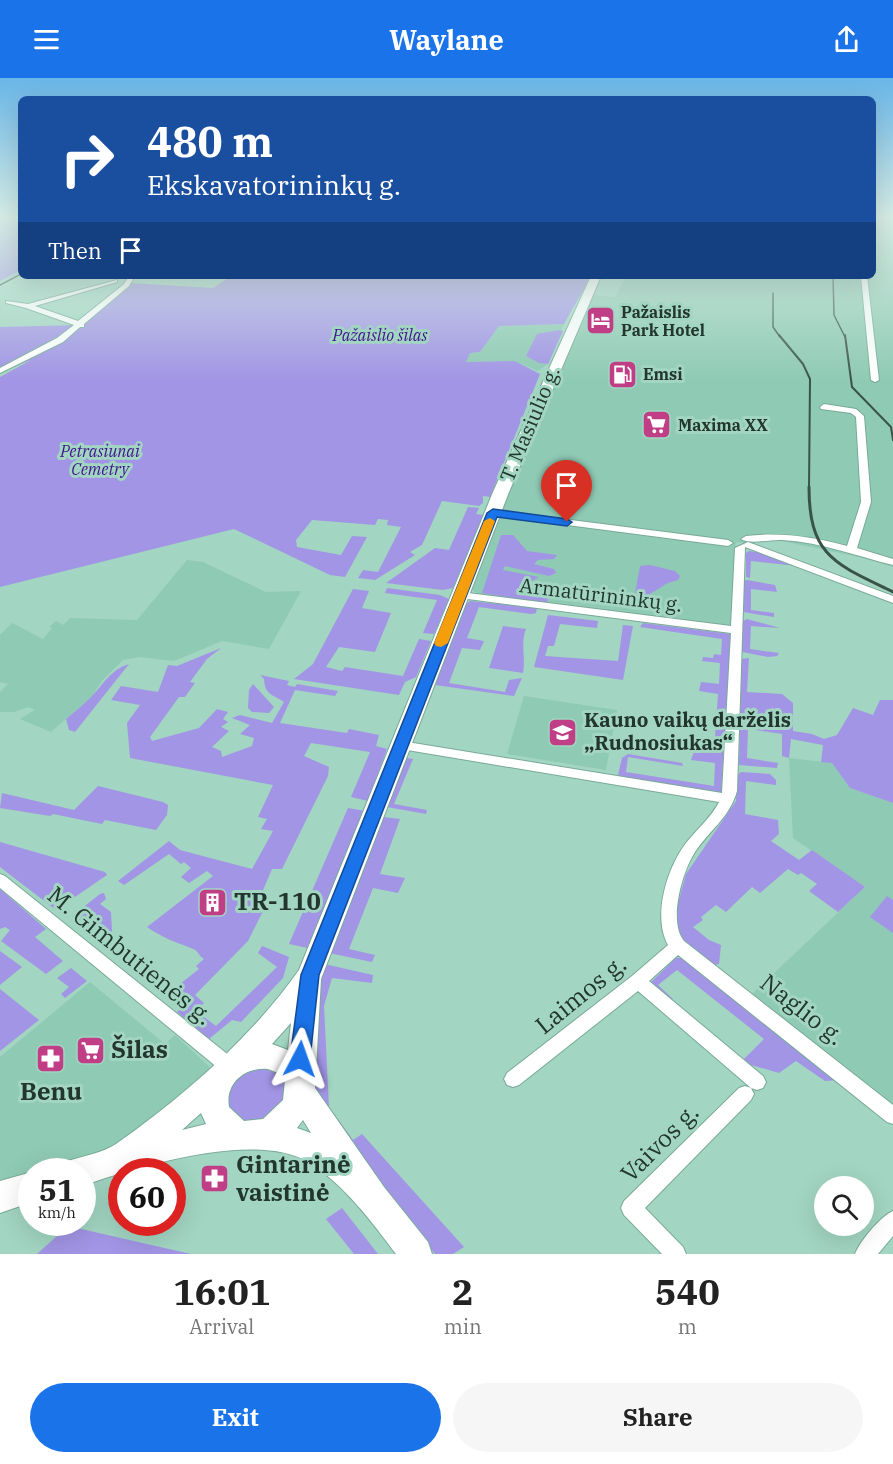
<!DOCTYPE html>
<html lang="en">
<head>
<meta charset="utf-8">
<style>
	:root { --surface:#fff; --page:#f6f6f6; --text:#222; --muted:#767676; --accent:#1a73e8 }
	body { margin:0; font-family:"IBM Plex Serif",serif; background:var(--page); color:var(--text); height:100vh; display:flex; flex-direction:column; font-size:22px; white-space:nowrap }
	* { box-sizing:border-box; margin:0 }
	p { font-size:20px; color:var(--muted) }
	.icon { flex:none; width:33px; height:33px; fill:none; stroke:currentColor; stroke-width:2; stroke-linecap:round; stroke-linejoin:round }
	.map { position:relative; height:1176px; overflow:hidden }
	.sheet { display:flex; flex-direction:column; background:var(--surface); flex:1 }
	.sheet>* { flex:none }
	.top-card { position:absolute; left:18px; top:18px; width:858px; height:183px; border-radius:9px; box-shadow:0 6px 24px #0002; background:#1a4fa0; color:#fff; overflow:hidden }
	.controls { position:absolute; left:814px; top:1098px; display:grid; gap:12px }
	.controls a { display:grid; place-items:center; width:60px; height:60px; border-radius:50%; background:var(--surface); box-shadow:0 6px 24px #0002; font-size:30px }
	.speed { position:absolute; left:18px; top:1080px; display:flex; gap:12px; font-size:30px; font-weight:700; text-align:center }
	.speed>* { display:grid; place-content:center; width:78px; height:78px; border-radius:50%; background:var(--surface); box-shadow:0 6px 24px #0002; line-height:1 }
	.speed small { font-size:15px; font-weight:400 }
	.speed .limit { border:9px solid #d22; background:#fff; color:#111 }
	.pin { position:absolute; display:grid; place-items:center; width:51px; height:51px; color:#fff; margin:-62px -26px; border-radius:50% 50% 50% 0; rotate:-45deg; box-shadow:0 0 6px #0007 }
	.pin .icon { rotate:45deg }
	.me { position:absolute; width:66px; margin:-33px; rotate:4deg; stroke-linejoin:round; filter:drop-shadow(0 0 4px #0008) }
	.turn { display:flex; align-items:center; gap:21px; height:126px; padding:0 30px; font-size:27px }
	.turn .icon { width:78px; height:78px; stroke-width:2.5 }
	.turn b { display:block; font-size:42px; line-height:51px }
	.then { display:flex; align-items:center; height:57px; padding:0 30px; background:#0003; gap:12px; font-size:22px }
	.eta { display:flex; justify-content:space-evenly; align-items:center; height:102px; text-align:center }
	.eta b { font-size:36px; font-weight:700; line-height:42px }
	.primary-button { display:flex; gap:12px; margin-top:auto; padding:12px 30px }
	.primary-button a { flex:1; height:69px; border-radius:36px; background:var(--accent); color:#fff; font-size:24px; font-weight:700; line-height:69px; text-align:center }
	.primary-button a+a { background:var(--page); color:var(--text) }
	header { display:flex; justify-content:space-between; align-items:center; height:78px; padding:0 30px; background:var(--accent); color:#fff; font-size:27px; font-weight:700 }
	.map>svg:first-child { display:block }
	.built { fill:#8fcab4 }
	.green { fill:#a295e5 }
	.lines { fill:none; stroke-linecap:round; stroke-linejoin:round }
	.street-casing { stroke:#78aa98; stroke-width:2 }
	.primary-casing { stroke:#78aa98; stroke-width:2 }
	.street { fill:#fff; fill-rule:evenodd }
	.primary { fill:#fff; fill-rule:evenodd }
	.rail-far2 { stroke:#39534a; stroke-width:1.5 }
	.rail-far1 { stroke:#39534a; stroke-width:2 }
	.rail { stroke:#39534a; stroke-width:3 }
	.route { fill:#1a73e8; stroke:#114b97; stroke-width:1.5 }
	.slow { fill:#f59e0b }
	.labels { text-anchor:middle; stroke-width:6; stroke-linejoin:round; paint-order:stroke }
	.far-poi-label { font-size:16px; font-weight:bold; fill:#22362f; stroke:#a2d5c2; text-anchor:start }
	.far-park-label { font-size:16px; font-style:italic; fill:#421590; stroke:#a2d5c2 }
	.street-label { font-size:20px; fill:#22362f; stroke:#a2d5c2 }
	.poi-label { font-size:20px; font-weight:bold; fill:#22362f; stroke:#a2d5c2; text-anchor:start }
	.near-poi-label { font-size:24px; font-weight:bold; fill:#22362f; stroke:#a2d5c2; text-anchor:start }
	.near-street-label { font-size:24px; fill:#22362f; stroke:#a2d5c2 }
</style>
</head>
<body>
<header><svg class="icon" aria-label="menu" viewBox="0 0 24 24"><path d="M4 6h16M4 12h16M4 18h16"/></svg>Waylane<svg class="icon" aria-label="share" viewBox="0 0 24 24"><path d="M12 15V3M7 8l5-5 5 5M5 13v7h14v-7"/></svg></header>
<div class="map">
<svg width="893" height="1176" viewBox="0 0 893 1176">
	<rect width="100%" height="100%" fill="#a2d5c2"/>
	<path class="built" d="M873 139H893V489L859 479 777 462H760L752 466 736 464 731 548 480 517 472 512 523 378 540 344 594 217 615 219 625 200 623 198H873Z
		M564 246 548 286 538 293 515 283 466 284 470 275 480 274 499 248Z
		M187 482 203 484 266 514 301 513 269 571 222 563 174 583 140 579 123 582 102 603 92 618 51 654 20 641 35 632 28 629 14 634H0V614L8 606 0 604V557L12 545 43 561 52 550 49 549 56 543 63 547 70 540 137 542Z
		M524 618 617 632 606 692 507 676Z
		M789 680 832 685 850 710 893 725V1027L752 916 865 809 793 760Z
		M90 904 165 966 175 957 214 993 185 1020 106 1073 0 1104V979Z"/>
	<path class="green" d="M0 139H21V192L0 203Z
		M231 198H591L564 246 499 248 480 274 470 275 466 284 515 283 540 296 490 419 483 418V425L479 428 442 423 422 467 410 474 415 477 375 502 358 500 363 492 378 494 401 449 387 447 388 442 378 441 375 447 312 442 296 462 297 469 341 477 352 458 367 459 345 499 330 497 234 451 0 509V299L31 282 0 294V249L81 247 128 205 213 210Z
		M559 252 563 253 548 286 539 285 526 278 537 256Z
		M468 429 479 430 476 436 484 437 453 510 443 512 386 505 435 470 449 472Z
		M501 457H513L527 473 557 477 554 481 538 482 534 486 554 491 556 495 549 498 505 488 503 492 539 499 523 508 548 520 547 526 482 515Z
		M749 473 764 475 798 488 751 483 750 500 746 499V475Z
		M650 487 675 493 680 498 678 502 668 505 638 523 634 521 640 488Z
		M747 502 775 507 777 514 751 511V532L774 535V539L743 534V503Z
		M387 510 440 517 449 521 434 556 423 555 437 522 385 515Z
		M353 511 369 513 362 530 391 535 375 574 339 569 326 589 342 593 345 589 403 598 419 561 431 563 416 599 405 604 399 617 294 601 313 586Z
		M470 523 537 530 536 535 531 536 479 529 467 560 484 563 480 572 462 570 449 605 505 614 509 602 522 600 514 618 435 607 466 526Z
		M548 537 598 543 597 550 560 546 554 568H548L545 578 618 583 623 547 633 548 623 602 534 589Z
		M747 541 780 550 751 548 750 571 779 575 777 578 768 579 742 574 743 543Z
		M643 545 731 556 721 715 622 700 618 697 622 680 628 676 682 685 683 688 628 679 626 694 714 708 715 685 691 682 695 671 714 674 718 616 699 613 701 604 719 606 720 585 702 583 703 579 713 580 714 576 721 577 722 561 640 549Z
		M503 548 526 551C520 566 526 579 523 595L489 590Z
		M221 570 207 581 190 604 195 605 185 619H179L150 659 152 663 199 650 217 631 228 634 223 641 228 644 221 649 229 653 212 669 221 673 222 679 252 668 254 660 240 656 250 647 232 640 240 637 272 645 284 624C272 616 265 617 264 601L260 597 289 603 287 607 295 609 297 606 338 613 335 618 295 612 280 645 347 655 349 651 379 657 376 668 387 671 368 723 351 719 370 674 311 665 304 678 329 689 328 698 282 791H272L258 824 264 831 248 863 195 917 204 925 196 933 216 948 277 889 258 875 262 868 289 879 283 900 241 944 232 942 209 961 177 934 182 930 166 917 199 891 196 888 204 881C198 877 198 872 191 870 173 863 165 861 147 849L213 798 207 793 189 805 181 799 191 790 184 784 181 786 169 776 124 807 118 803 169 763 180 772 252 791 273 753 261 751 267 741 258 739 273 707 130 680 127 645 140 627 111 622 121 608 158 614 168 587 177 588Z
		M749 580 747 614 782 616 793 625V653L812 656 824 661 837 657 853 630 873 637 880 622H893V725L850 710 832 685 821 684 823 667 791 661 789 680 782 678V656L748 651 747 680 778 685 777 690 739 687 741 581Z
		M129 586 75 654 69 652 66 641C74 634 83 627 91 619 104 606 110 592 129 586Z
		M253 606 274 629 269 635 252 634 248 630 249 612Z
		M407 680 413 681 394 726 427 732 426 736 387 729Z
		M741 694 770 696 776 702V707L746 703 745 736 778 742 779 756 771 763 799 782 812 772 865 809 838 834 809 813 817 806 801 795 798 797 788 791 760 815 752 809 726 834 716 827 701 839 703 842 693 849 709 862 721 867 719 886 713 887 682 863 674 841 686 796 736 723 737 698Z
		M98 708 163 724 168 727 167 737 156 752 105 742 102 746 53 736 50 738 0 730 2 715 74 732Z
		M348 730 365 733 308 870 289 866Z
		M383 739 400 741 380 796 405 800 398 815 373 810 349 871 375 877 372 884 329 875Z
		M0 764 105 794 107 797 56 832 0 789Z
		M0 811 46 851 35 859 63 883 46 896 1 863 10 852 5 849 0 851Z
		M104 815 106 821 100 826 111 834 112 853 102 862 72 838 100 816Z
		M887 818 893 822V855L870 839Z
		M0 873 22 889 0 907Z
		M676 880H684L839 1002 825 1003 796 983 779 995 741 984 764 961 677 892 658 907 673 921 670 925 649 906Z
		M324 886 373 897 372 905 332 900 324 928 329 1029 353 1062 362 1056 464 1169 453 1176H435L332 1047 316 1013 313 928Z
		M71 890 87 903 65 920 61 916 69 909 57 900Z
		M0 911 39 942 0 973Z
		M267 990C283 995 286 1003 288 1018L273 1039C265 1041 253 1046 245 1044 225 1040 224 1013 236 1000 244 992 256 991 267 990Z
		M342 1130 378 1176H354L326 1141Z
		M68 1148 191 1176H37Z"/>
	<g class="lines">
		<defs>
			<path id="street" d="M129 198H135L129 208 84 246V249H80L63 264 0 295V290L57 260 74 247 26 230 6 225V223L28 226 117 202V204L35 228 78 243 124 206Z
				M861 198H867L879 302 875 304 871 302Z
				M824 326 856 331 864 338 871 424 857 470 893 481V487C856 478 821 464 782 462 771 461 749 467 741 461L746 458C781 454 814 459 847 468L861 424 856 339 851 335 821 331 820 329Z
				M493 432 728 462 733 465 728 468 490 437 488 435Z
				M748 464 893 518V525L745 469 737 713C730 739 709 753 695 774 682 794 668 844 684 863L893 1027V1046L887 1044 678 877 649 903 763 998 766 1004 763 1010 757 1012 751 1010 638 913 519 1007 513 1009 507 1007 504 1001 507 995 632 898 668 867C652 838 667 790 686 765 697 751 711 740 719 724L401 671 396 670 394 667 396 664 401 663 722 715 731 555 460 520 454 517 460 514 731 548 735 470Z
				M0 796 5 798 236 983 239 989 236 995 230 997 224 995 0 810Z
				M745 1008 751 1010 754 1016 751 1022 645 1130 683 1169 686 1176H662L624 1137 621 1130 624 1123 739 1010Z
				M893 1133V1158L878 1176H855C860 1163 881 1138 893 1133Z"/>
			<path id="primary" d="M591 198H601L509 414 321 901 315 1010 384 1109 428 1164 432 1176H396C372 1144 343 1105 308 1084 256 1052 136 1089 82 1108V1094H64L68 1083C83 1078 103 1075 116 1066 184 1018 251 960 299 892L493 414ZM291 945 288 972 272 966ZM268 991 278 995 285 1002 283 1022 263 1041 244 1043 229 1029C225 1005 245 989 268 991ZM201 1035 206 1046 182 1052ZM303 1042 311 1055 297 1050Z
				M32 1094V1124L0 1135V1103Z"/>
		</defs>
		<use href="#street" class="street-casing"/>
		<use href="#primary" class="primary-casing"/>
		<use href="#street" class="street"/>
		<use href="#primary" class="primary"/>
		<path class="rail-far2" d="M833 198 834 237 845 259
			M0 207 21 196
			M773 215V249L780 259"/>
		<path class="rail-far1" d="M779 257 803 286 810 301 809 411
			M845 257 852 309 891 349 893 362"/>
		<path class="rail" d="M809 409C809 479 836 486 893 514"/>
	</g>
	<linearGradient id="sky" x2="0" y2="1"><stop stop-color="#69b6e8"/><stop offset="0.46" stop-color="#d5ece4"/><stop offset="1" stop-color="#d5ece4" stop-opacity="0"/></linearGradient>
	<rect width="893" height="303" fill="url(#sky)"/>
	<path class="route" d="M493 431 567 441 572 444 567 448 497 439 319 897 310 981 307 988 300 990 293 988 290 981 301 897 487 435Z"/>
	<path class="slow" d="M490 440 495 443 448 565 441 569 436 568 434 565 484 443Z"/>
	<defs>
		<symbol id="hotel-square" viewBox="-11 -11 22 22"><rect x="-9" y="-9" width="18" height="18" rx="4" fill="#c03e85" stroke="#a2d5c2"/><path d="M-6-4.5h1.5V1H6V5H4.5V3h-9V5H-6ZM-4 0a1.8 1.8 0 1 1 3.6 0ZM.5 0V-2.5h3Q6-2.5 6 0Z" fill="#fff"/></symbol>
		<symbol id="fuel-square" viewBox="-11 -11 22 22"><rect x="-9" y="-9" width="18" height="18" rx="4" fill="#c03e85" stroke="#a2d5c2"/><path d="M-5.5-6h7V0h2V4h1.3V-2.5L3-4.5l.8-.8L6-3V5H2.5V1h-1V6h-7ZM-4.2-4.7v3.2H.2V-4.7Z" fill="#fff"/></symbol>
		<symbol id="supermarket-square" viewBox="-11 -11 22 22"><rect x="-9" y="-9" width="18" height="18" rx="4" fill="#c03e85" stroke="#a2d5c2"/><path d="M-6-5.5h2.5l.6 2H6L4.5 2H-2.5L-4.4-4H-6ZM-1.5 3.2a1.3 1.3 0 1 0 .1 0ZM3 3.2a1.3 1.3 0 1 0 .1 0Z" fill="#fff"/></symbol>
		<symbol id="school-square" viewBox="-11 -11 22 22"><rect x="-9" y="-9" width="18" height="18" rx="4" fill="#c03e85" stroke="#a2d5c2"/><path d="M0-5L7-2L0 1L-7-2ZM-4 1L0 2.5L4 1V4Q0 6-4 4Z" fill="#fff"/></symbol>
		<symbol id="building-square" viewBox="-11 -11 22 22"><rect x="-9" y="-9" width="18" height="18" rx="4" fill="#c03e85" stroke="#a2d5c2"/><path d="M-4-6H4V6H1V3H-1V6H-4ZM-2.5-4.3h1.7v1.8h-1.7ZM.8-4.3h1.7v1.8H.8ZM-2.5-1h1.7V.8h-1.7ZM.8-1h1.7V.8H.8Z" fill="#fff"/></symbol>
		<symbol id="pharmacy-square" viewBox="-11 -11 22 22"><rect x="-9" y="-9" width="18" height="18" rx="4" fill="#c03e85" stroke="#a2d5c2"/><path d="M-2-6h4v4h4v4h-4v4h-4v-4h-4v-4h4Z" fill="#fff"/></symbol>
	</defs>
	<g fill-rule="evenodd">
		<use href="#hotel-square" x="584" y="226" width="33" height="33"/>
		<use href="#fuel-square" x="606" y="280" width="33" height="33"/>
		<use href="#supermarket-square" x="640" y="330" width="33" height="33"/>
		<use href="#school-square" x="546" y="638" width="33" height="33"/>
		<use href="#building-square" x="196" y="808" width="33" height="33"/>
		<use href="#supermarket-square" x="74" y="956" width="33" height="33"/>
		<use href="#pharmacy-square" x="34" y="964" width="33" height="33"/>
		<use href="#pharmacy-square" x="198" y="1084" width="33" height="33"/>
	</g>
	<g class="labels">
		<g class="far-poi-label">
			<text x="621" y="240">Pažaislis<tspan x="621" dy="18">Park Hotel</tspan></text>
			<text x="643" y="302">Emsi</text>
			<text x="678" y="353">Maxima XX</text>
		</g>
		<g class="far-park-label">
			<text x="380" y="263">Pažaislio šilas</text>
			<text x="100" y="379">Petrasiunai<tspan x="100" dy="18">Cemetry</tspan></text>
		</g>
		<g class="street-label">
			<text transform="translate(530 346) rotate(-67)" y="7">T. Masiulio g.</text>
			<text transform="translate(601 517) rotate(7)" y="7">Armatūrininkų g.</text>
		</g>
		<g class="poi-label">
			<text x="584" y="649">Kauno vaikų darželis<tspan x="584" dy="23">„Rudnosiukas“</tspan></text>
		</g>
		<g class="near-poi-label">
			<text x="234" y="832">TR-110</text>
			<text x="111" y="980">Šilas</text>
			<text x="51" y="1022" text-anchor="middle">Benu</text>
			<text x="236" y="1095">Gintarinė<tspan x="236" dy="28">vaistinė</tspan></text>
		</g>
		<g class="near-street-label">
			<text transform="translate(130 878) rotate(39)" y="8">M. Gimbutienės g.</text>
			<text transform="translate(581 917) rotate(-39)" y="8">Laimos g.</text>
			<text transform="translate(802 932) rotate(38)" y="8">Naglio g.</text>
			<text transform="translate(660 1065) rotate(-45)" y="8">Vaivos g.</text>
		</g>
	</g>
</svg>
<div class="controls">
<a><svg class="icon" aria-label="search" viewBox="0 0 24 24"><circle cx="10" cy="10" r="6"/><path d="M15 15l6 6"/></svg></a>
</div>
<div class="speed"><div>51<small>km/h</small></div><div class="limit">60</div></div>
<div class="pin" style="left:567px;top:444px;background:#d93025"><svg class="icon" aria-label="arrive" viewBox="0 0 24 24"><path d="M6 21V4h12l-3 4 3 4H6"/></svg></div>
<svg class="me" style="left:300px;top:981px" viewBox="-20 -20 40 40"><path d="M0-17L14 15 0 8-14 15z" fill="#1a73e8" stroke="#fff" stroke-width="4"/></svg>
<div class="top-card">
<div class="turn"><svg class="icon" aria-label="right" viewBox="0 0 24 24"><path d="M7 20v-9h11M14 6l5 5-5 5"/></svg><div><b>480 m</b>Ekskavatorininkų g.</div></div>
<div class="then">Then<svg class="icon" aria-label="arrive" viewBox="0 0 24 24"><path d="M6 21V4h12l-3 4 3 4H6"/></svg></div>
</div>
</div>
<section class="sheet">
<div class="eta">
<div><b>16:01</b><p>Arrival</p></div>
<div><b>2</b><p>min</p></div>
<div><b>540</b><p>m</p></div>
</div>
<div class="primary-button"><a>Exit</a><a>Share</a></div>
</section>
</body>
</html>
